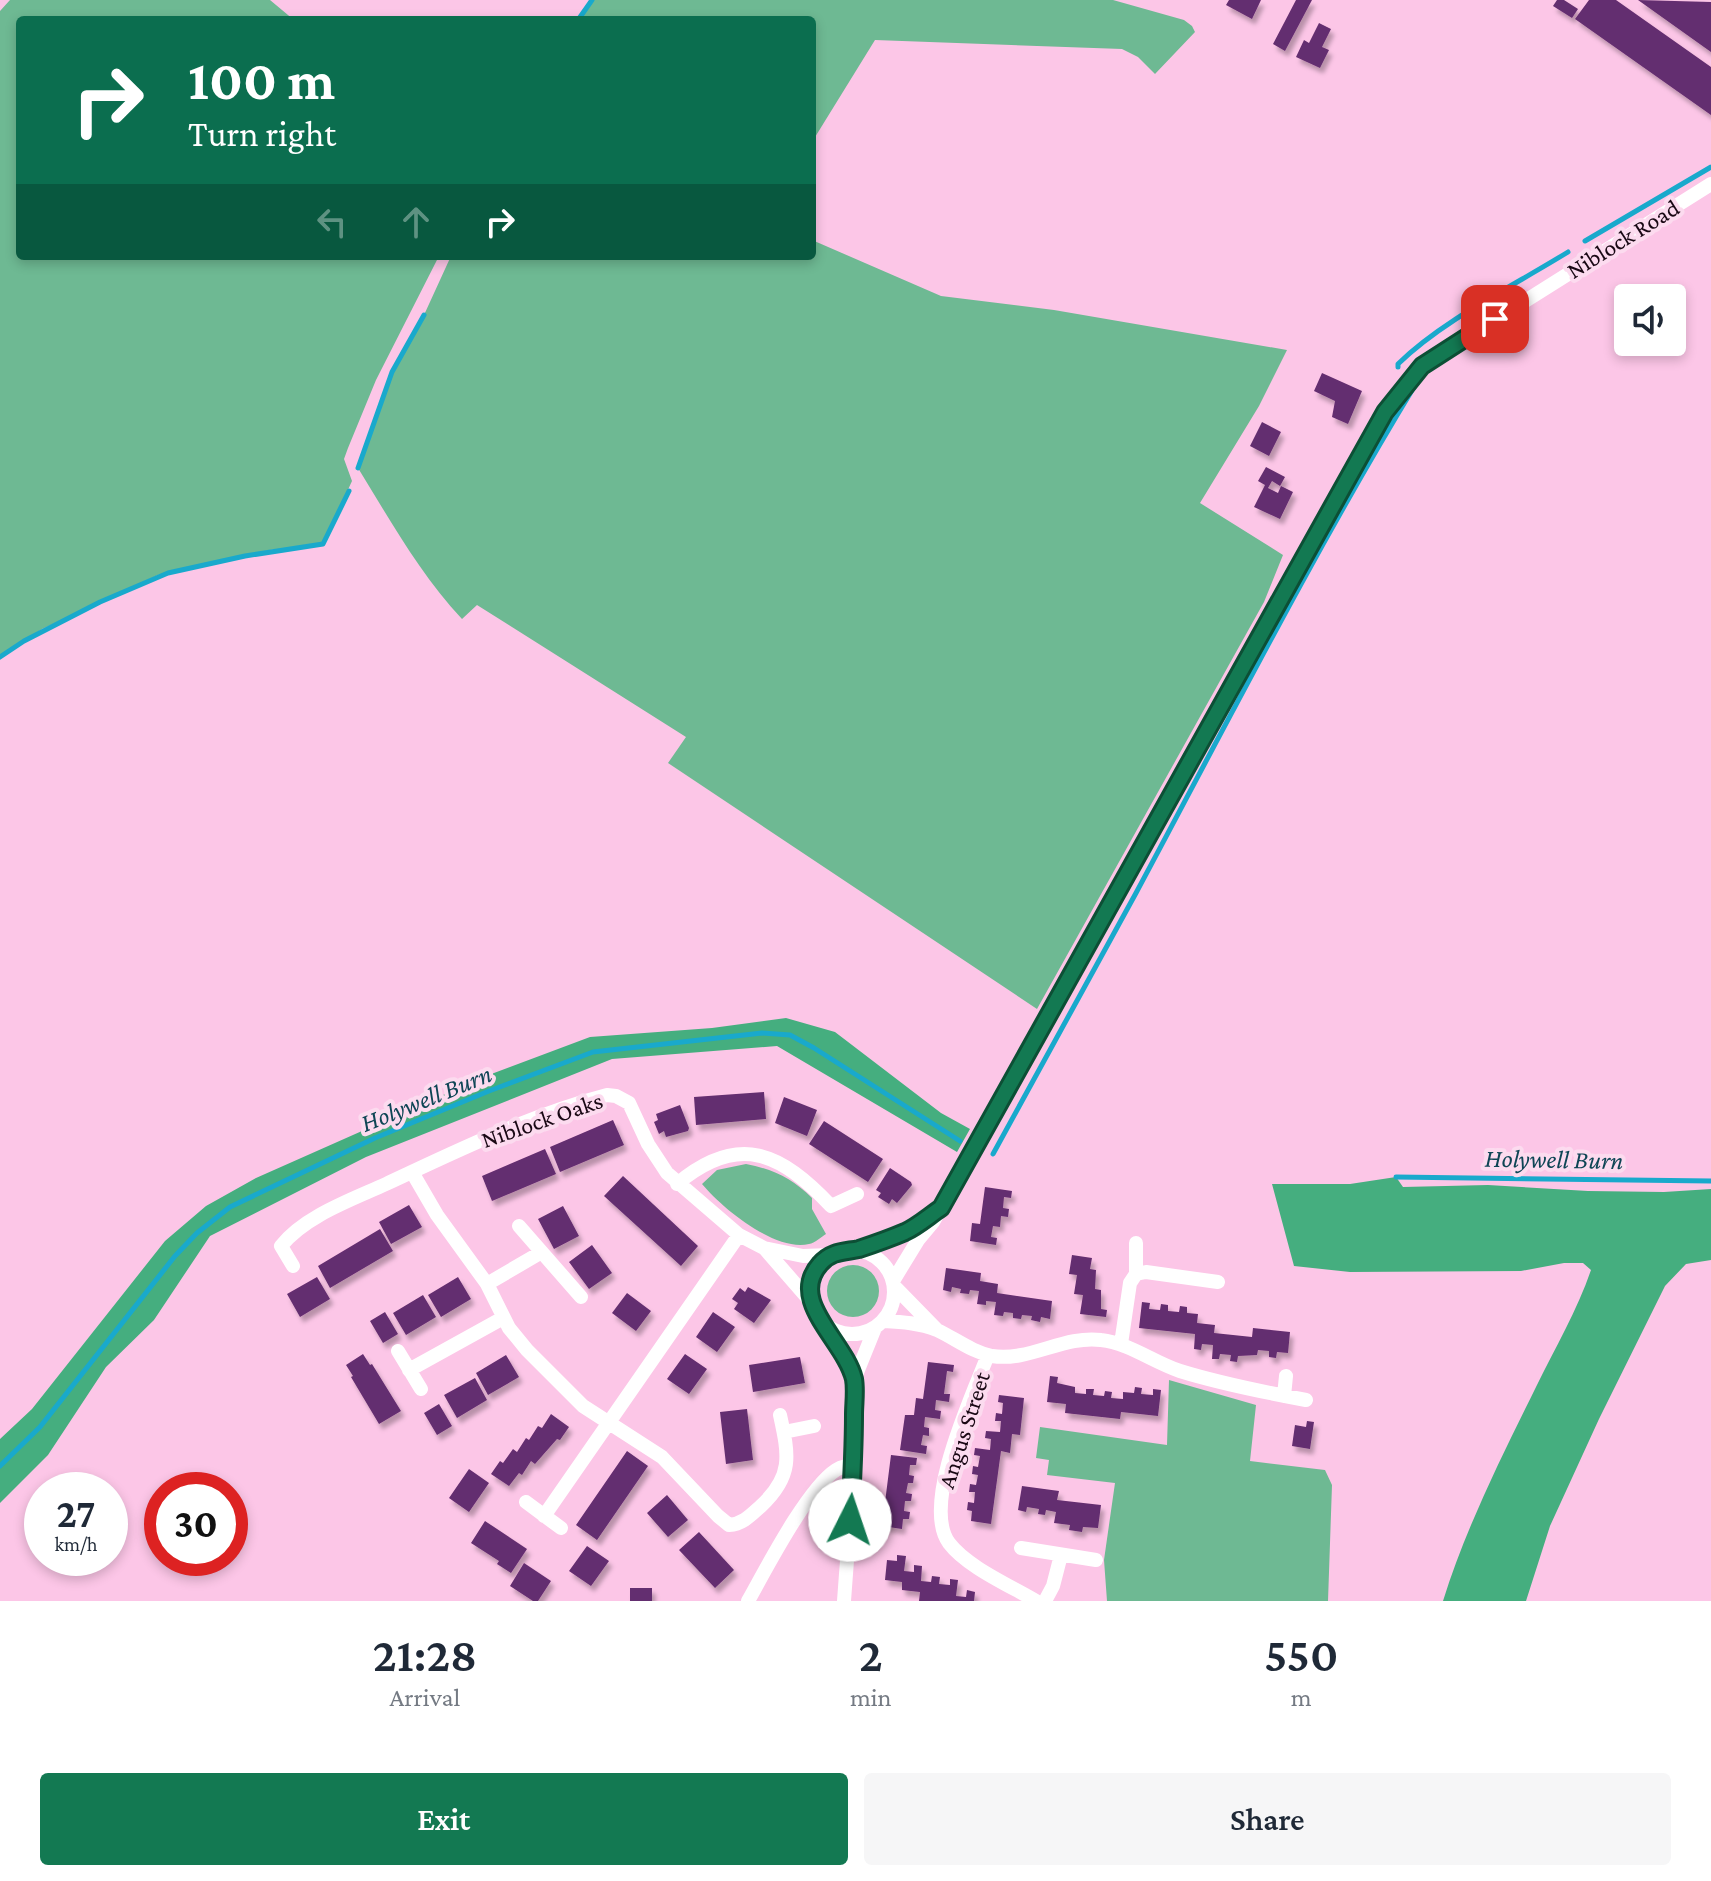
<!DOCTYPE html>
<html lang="en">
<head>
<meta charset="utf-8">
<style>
	:root { --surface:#fff; --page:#f6f6f7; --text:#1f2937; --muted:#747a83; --accent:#137952 }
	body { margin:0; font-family:"Crimson Pro",serif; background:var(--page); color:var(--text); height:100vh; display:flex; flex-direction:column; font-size:30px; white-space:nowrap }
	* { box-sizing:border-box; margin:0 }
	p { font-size:26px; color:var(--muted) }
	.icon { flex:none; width:44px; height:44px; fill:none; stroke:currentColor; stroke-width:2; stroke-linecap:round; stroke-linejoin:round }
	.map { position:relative; height:1601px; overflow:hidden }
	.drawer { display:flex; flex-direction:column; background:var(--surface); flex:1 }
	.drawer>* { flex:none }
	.hud { position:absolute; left:16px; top:16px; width:800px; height:244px; border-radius:8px; box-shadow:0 4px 12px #0003; background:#0b6e4f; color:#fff; overflow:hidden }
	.buttons { position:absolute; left:1614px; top:284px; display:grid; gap:16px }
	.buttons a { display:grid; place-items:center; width:72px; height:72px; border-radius:8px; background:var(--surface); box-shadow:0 4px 12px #0003; font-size:40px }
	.speed { position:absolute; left:24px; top:1472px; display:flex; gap:16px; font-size:40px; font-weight:700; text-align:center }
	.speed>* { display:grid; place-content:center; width:104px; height:104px; border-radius:50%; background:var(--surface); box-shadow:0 4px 12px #0003; line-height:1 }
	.speed small { font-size:20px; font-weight:400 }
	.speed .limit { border:12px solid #d22; background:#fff; color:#111 }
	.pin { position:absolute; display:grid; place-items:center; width:68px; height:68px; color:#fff; margin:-34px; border-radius:16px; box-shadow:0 4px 12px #0006 }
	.me { position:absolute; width:88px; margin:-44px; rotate:4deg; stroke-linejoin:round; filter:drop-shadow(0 0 6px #0008) }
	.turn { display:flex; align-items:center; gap:28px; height:168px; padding:0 40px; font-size:36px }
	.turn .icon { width:104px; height:104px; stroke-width:2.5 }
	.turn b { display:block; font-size:56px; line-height:68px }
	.lanes { display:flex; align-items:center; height:76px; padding:0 40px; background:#0003; justify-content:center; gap:40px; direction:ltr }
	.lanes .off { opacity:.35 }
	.eta { display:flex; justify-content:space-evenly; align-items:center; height:136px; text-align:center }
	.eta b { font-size:48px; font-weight:600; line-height:56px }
	.button { display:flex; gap:16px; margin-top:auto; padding:16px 40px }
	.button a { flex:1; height:92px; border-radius:8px; background:var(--accent); color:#fff; font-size:32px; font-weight:600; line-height:92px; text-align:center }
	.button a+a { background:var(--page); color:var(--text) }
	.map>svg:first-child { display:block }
	.green { fill:#6eb993 }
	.forest { fill:#45ae7f }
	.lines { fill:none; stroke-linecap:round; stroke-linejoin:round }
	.stream { stroke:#19a9cc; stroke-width:5 }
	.building { fill:#642d6f; filter:url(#shadow) }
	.street { stroke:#fff; stroke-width:14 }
	.route-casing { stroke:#0c4f35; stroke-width:20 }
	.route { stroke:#137952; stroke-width:14 }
	.labels { text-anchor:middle; stroke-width:8; stroke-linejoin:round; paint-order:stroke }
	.street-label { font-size:24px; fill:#190814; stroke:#fcdbef }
	.water-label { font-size:26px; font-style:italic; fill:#0e4555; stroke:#fcdbef }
</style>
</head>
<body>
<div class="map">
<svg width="1711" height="1601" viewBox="0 0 1711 1601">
	<defs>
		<filter id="shadow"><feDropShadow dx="3.5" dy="5.5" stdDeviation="2" flood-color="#0004"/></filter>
	</defs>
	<rect width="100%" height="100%" fill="#fcc6e7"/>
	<path class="green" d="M10 0H270L294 20H20V256H439L376 380 348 448 344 459 352 481 323 544 270 550 158 575 42 629 0 657V11Z
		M592 0H1113L1184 20 1192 26 1195 32 1155 74 1138 57 1122 49 875 40 812 142V20H578Z
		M812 240 941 296 1054 310 1287 350 1259 406 1200 503 1283 555 1264 602 1037 1009 668 763 686 737 477 605 462 619C420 574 390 520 358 468L392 372 424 315 451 256H812Z
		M746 1164C773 1169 793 1179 812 1198V1209L826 1234C821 1237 815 1243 809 1244 775 1252 722 1208 702 1184L717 1170Z
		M827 1291a26 26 0 1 1 52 0a26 26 0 1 1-52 0Z
		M1169 1380 1256 1405 1250 1461 1325 1470 1332 1485 1328 1601H1107L1104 1560 1115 1483 1047 1475 1049 1460 1036 1458 1040 1427 1167 1445Z"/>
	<path class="forest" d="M786 1018 835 1032 941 1113 970 1129 957 1152 777 1046 612 1059 366 1157 210 1236 154 1320 106 1367 48 1455 0 1503V1439L32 1409 165 1241 206 1206 256 1178 486 1076 590 1037 712 1028Z
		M1396 1177 1403 1187 1488 1185 1588 1191 1664 1192 1711 1189V1260L1686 1264 1665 1286 1599 1419 1550 1526 1526 1601H1443C1466 1527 1502 1456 1536 1387 1555 1348 1577 1311 1591 1270L1583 1263H1564L1521 1271 1350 1272 1294 1266 1272 1184H1350Z"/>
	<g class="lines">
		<path class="stream" d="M578 20 592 0
			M1585 241 1711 167
			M1398 367V364C1443 320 1515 285 1568 252
			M358 468 392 372 424 315
			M0 657 24 641 100 602 168 573 245 556 323 544 349 491
			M993 1154C1041 1067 1089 980 1136 893 1227 723 1314 552 1414 387
			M1396 1177 1711 1181
			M0 1466 40 1427 175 1256 197 1233 230 1207 375 1138 489 1091 593 1052 762 1033 790 1035 814 1048 960 1141"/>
	</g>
	<path class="building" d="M1229 0H1261L1252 19 1226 5Z
		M1296 0H1312L1285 51 1273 44Z
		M1557 0H1564L1578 9 1572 18 1553 6Z
		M1589 0H1616L1711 67V115L1575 19Z
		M1638 0 1711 2V52Z
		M1319 23 1331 29 1322 47 1329 50 1320 68 1296 57 1304 40 1309 43Z
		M1322 373 1362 391 1348 424 1332 417 1335 401 1314 391Z
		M1262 422 1281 432 1269 456 1250 446Z
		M1266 467 1285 477 1280 486 1272 481 1268 488 1278 493 1281 486 1293 492 1280 519 1254 507 1265 485 1258 481Z
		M764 1092 766 1119 696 1125 694 1097Z
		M784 1097 817 1110 807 1136 775 1123Z
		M680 1105 689 1128 688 1131 666 1137 664 1131 659 1134 654 1122 658 1120 656 1114Z
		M613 1120 624 1145 560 1172 550 1147Z
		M824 1121 883 1159 868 1182 809 1144Z
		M545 1149 556 1174 492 1201 482 1176Z
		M890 1168 911 1182 912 1185 897 1203 892 1199 889 1204 878 1197 881 1193 876 1190Z
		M623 1176 698 1246 681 1266 604 1196Z
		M985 1187 1012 1191 1011 1198 1004 1197 1003 1208 1009 1209 1008 1217 1001 1216 1000 1227 993 1226 991 1237 997 1238 996 1245 970 1241 972 1223 980 1224Z
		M409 1205 422 1227 391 1244 379 1222Z
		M563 1206 579 1236 554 1249 538 1219Z
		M380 1229 393 1251 330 1288 318 1266Z
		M592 1245 612 1273 589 1289 569 1262Z
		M1072 1255 1092 1258 1090 1269 1096 1270 1095 1289 1101 1290V1309L1107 1310 1106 1317 1080 1314 1083 1295 1074 1294 1077 1275 1069 1274Z
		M946 1268 981 1273 980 1281 998 1284 997 1293 1052 1301 1050 1319 1041 1317 1040 1322 1031 1320 1032 1316 1022 1315 1021 1319 1013 1318V1313L1004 1312 1003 1316 994 1315 996 1302 986 1301V1305L977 1304 979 1291 970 1290 969 1294 960 1293 961 1289 952 1287 951 1292 943 1290Z
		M317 1277 330 1299 300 1317 287 1294Z
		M458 1277 471 1299 441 1317 428 1295Z
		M748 1287 771 1300 754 1323 734 1309 738 1303 732 1299 740 1288 745 1292Z
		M627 1293 651 1311 636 1331 612 1313Z
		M423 1295 436 1317 406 1335 393 1313Z
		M1142 1302 1150 1303 1149 1309 1160 1310 1161 1304 1168 1305V1311L1179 1312 1180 1306 1187 1307V1313L1198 1314 1197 1323 1215 1325 1214 1333 1252 1337 1253 1328 1290 1332 1288 1353 1277 1352 1276 1358 1269 1357V1351L1258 1350 1257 1355 1238 1356 1237 1362 1230 1361 1231 1355 1220 1354 1219 1359H1212L1213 1345 1202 1344 1201 1350 1194 1349 1195 1334 1139 1328Z
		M385 1312 398 1334 383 1343 370 1321Z
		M713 1312 735 1327 717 1352 696 1337Z
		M363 1354 370 1365 372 1364 401 1411 379 1424 351 1377 353 1376 346 1365Z
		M685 1354 707 1369 689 1394 667 1379Z
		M506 1355 519 1377 488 1395 476 1373Z
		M800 1357 805 1383 753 1392 749 1365Z
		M928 1362 954 1365 953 1372 947 1371 944 1394H950L949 1402 936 1400 935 1410 941 1411 940 1419 925 1417 924 1427 929 1428V1436L923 1435 921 1445 927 1446 926 1454 900 1450 905 1415H914L916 1398 923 1399Z
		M1050 1376 1058 1377 1057 1383 1075 1387V1393L1086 1394V1389H1094L1093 1395 1104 1396 1105 1391 1112 1392 1111 1398 1123 1399V1392L1134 1393 1135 1387 1142 1388 1141 1394 1153 1395V1389L1161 1390 1158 1416 1121 1412 1120 1419 1065 1413 1066 1404 1047 1402Z
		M475 1378 487 1400 457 1418 444 1395Z
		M999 1395 1024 1398 1020 1435 1012 1434 1010 1453 1001 1451 991 1524 971 1521 972 1511 967 1510 968 1502 974 1503 975 1492H969L970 1484 976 1485 978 1475 972 1474 973 1466 978 1467 980 1456 974 1455 975 1448 990 1450 991 1439 985 1438 986 1431 1000 1432 1001 1421H995L996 1413 1002 1414 1003 1403 998 1402Z
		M439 1404 452 1426 437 1435 424 1413Z
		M747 1409 753 1460 726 1464 720 1412Z
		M551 1414 569 1427 560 1440 557 1439 535 1464 531 1461 522 1475 519 1473 509 1486 491 1474 500 1461 503 1463 513 1449 517 1452 526 1438 529 1440 538 1426 542 1428Z
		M1307 1421 1314 1422 1310 1449 1292 1446 1295 1425 1306 1427Z
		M627 1451 648 1466 597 1540 576 1525Z
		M891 1455 917 1458 916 1465H910L909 1475 914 1476 913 1483H908L906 1493 912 1494 911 1501H905L904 1511 910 1512 909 1519H903L902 1529 882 1526Z
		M469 1469 489 1483 469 1512 449 1498Z
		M1022 1486 1059 1491 1057 1500 1101 1505 1098 1528 1083 1527 1082 1532 1069 1530 1070 1525 1054 1523 1056 1512 1046 1510 1045 1515 1038 1514 1039 1509 1027 1507 1026 1512 1018 1510Z
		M667 1495 688 1520 668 1537 647 1513Z
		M485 1521 527 1549 511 1573 497 1564 499 1561 471 1543Z
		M699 1532 734 1570 715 1588 679 1550Z
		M587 1546 609 1561 591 1586 569 1571Z
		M897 1555 906 1556 904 1571 914 1572V1565L922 1566 921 1581 931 1582 932 1576 940 1577 939 1584 950 1585V1579L958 1580 956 1596 966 1597 967 1590 975 1592 974 1601H919L920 1592 902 1590V1582L885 1580 887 1560 897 1561Z
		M524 1563 551 1581 538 1601H533L510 1586Z
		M630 1588H652V1601H630Z"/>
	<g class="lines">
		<path class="street" d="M412 1172 437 1215 487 1284 509 1328 527 1350 583 1406 662 1457 718 1516 729 1525C743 1524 751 1515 761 1506 793 1476 789 1456 780 1415
			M677 1184C739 1132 781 1153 831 1206L857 1194
			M519 1226 581 1297
			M1136 1243V1274
			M765 1249 811 1302
			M856 1249 907 1231 934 1213
			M810 1292a42 42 0 1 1 84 0a42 42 0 1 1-84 0Z
			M293 1266 281 1246C305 1216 351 1200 386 1184 457 1151 530 1115 607 1095L616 1096 629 1103 648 1144 667 1173 739 1235 764 1248 803 1256 830 1255
			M893 1281 918 1240 933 1222 1385 412 1422 366 1711 184
			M487 1284 540 1253
			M894 1286 936 1329
			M883 1321C901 1322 920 1323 937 1330 956 1339 972 1352 992 1356 1029 1362 1064 1335 1101 1340 1129 1343 1153 1362 1180 1371 1222 1384 1263 1392 1306 1400
			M827 1327 844 1352 854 1380
			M1121 1344 1130 1283 1136 1274 1146 1272 1218 1282
			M398 1351 421 1389
			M988 1355C972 1396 921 1505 949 1543 967 1567 1011 1586 1036 1601
			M409 1370 503 1318
			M1284 1396 1286 1376
			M784 1432 814 1426
			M526 1502 561 1528
			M544 1516 739 1235
			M1021 1548 1096 1560
			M748 1601C766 1569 807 1489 836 1470 842 1466 847 1466 854 1466
			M844 1601 854 1466V1380L875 1328
			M1045 1601 1053 1586 1061 1555"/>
	</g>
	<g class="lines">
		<defs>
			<path id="route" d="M850 1520C852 1485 854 1450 854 1415 854 1404 856 1390 854 1379 845 1341 787 1301 820 1264 831 1251 844 1252 859 1249 874 1244 891 1238 905 1232 918 1226 929 1216 941 1208L1385 412 1422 366 1495 319"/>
		</defs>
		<use href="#route" class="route-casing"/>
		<use href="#route" class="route"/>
	</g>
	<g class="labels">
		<g class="street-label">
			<text transform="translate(1623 239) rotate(-32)" y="8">Niblock Road</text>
			<text transform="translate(542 1120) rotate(-19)" y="8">Niblock Oaks</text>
			<text transform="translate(964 1430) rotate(-72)" y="8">Angus Street</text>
		</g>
		<g class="water-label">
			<text transform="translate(426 1098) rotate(-22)" y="9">Holywell Burn</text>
			<text transform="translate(1554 1159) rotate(1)" y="9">Holywell Burn</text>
		</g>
	</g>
</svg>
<div class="buttons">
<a><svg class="icon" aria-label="sound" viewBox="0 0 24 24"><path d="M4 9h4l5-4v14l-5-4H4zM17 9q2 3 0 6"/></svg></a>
</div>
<div class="speed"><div>27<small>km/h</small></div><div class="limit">30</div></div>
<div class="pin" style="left:1495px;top:319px;background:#d93025"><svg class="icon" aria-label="arrive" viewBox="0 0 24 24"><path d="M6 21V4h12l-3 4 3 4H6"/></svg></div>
<svg class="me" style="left:850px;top:1520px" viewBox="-20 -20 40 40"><circle r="19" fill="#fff"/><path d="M0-13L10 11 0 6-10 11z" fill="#137952"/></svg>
<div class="hud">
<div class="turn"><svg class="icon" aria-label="right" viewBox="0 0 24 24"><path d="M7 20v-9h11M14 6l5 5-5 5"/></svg><div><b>100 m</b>Turn right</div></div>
<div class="lanes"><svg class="icon off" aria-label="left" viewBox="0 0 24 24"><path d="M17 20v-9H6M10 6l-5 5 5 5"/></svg><svg class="icon off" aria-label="ahead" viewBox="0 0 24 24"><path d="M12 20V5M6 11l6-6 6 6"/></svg><svg class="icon" aria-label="right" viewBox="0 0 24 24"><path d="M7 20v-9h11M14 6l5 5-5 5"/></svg></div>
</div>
</div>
<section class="drawer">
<div class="eta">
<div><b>21:28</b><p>Arrival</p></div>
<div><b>2</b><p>min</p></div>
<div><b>550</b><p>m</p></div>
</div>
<div class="button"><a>Exit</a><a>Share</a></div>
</section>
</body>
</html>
